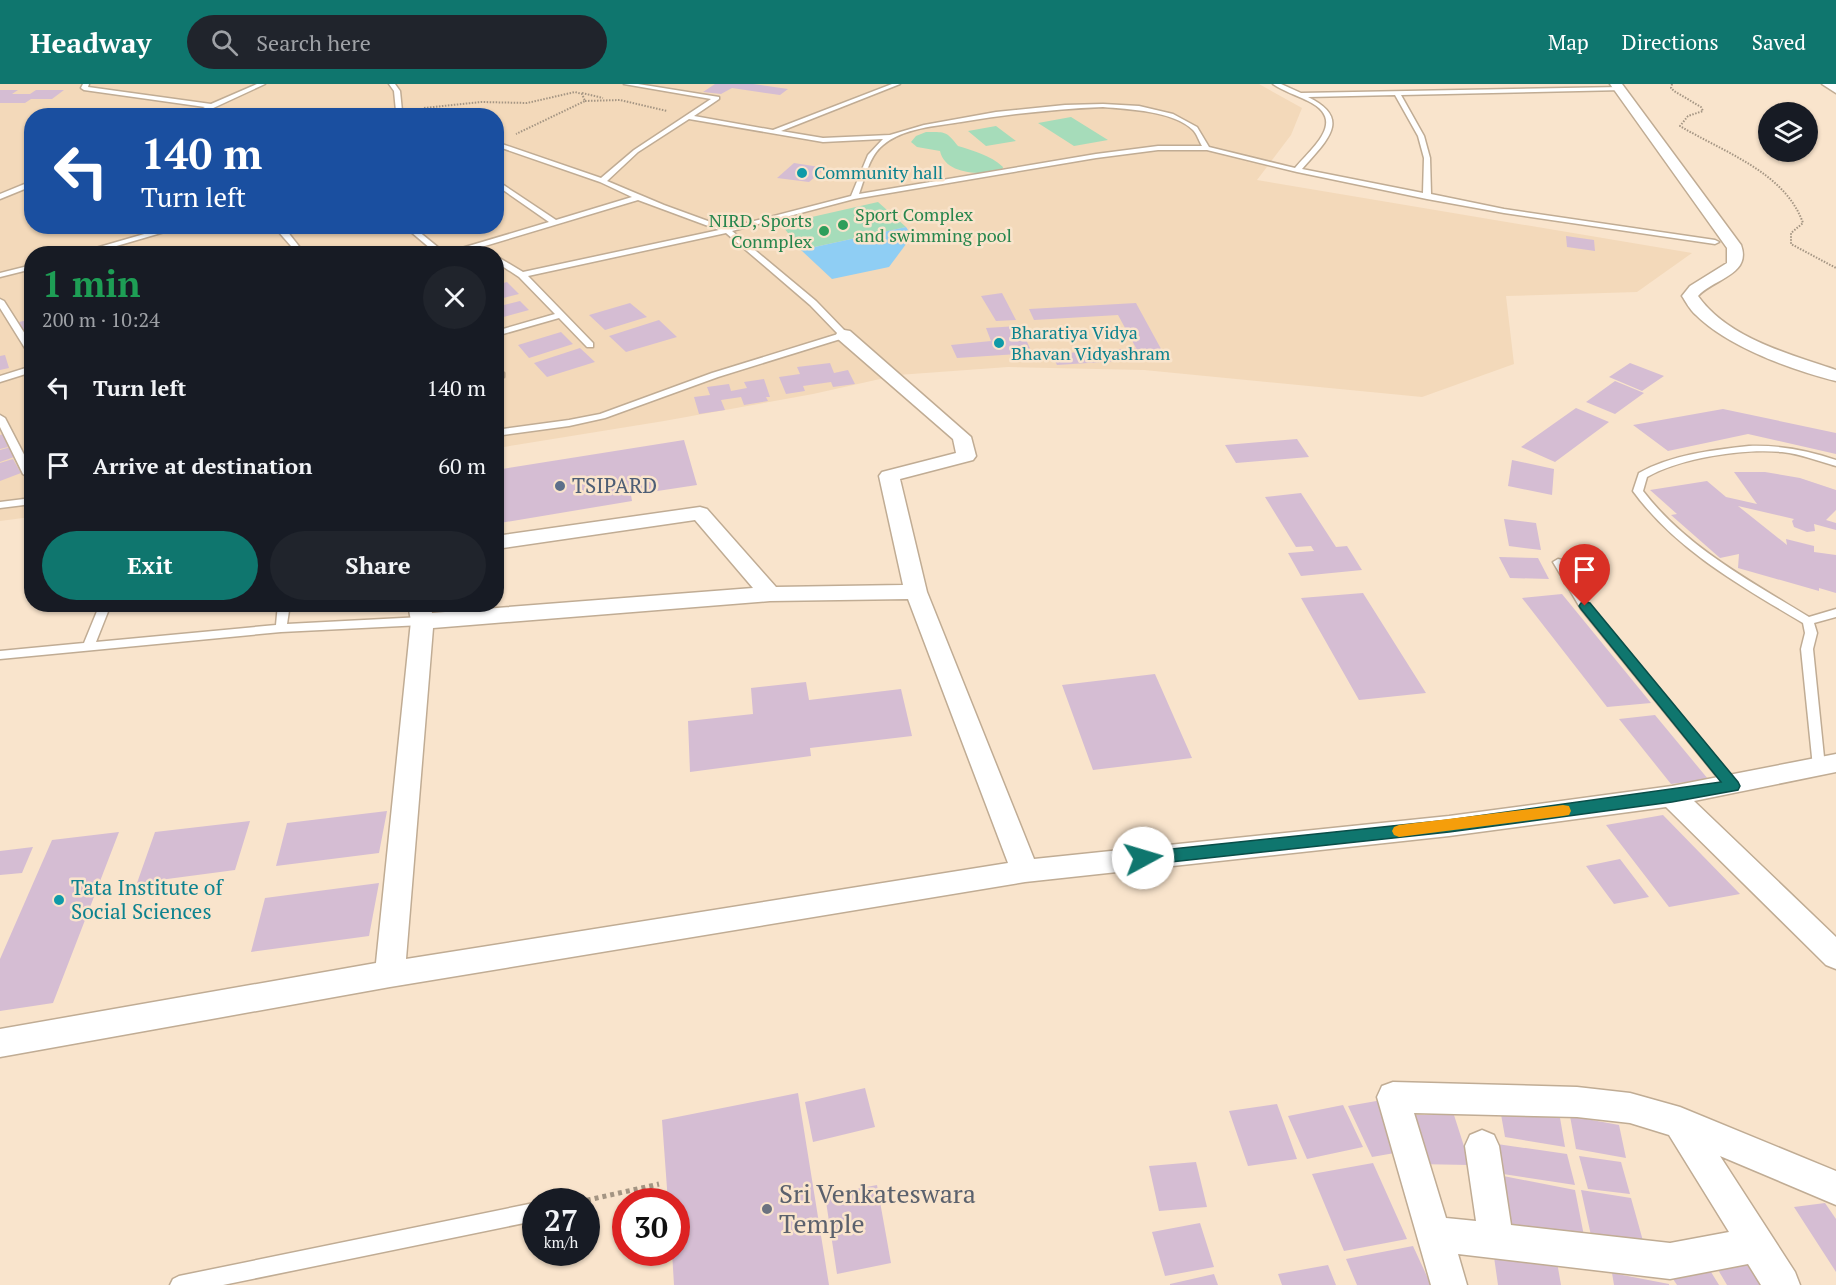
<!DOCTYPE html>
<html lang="en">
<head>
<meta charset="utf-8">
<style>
	:root { --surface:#171b24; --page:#20242c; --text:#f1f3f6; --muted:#9ea1a6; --accent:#0f766e }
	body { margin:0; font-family:"PT Serif",serif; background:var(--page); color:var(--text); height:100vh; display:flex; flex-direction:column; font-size:22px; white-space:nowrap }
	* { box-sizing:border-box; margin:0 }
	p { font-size:20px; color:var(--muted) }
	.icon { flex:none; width:33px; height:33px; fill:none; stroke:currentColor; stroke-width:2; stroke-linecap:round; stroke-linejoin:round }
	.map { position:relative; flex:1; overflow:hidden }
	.drawer { position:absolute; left:24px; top:162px; width:480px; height:366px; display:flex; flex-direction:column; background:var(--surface); border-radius:24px; box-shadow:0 2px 4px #0004 }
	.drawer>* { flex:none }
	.top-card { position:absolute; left:24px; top:24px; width:480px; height:126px; border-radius:24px; box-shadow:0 2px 4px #0004; background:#1a4fa0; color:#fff; overflow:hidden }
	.tools { position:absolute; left:1758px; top:18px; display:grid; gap:12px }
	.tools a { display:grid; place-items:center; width:60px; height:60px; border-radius:50%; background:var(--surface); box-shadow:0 2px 4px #0004; font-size:30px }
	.speed { position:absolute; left:522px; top:1104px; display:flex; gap:12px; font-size:30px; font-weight:700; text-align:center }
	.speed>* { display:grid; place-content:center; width:78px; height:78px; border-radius:50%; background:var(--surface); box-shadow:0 2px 4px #0004; line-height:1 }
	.speed small { font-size:15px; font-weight:400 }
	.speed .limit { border:9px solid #d22; background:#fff; color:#111 }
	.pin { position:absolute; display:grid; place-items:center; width:51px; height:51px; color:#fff; margin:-62px -26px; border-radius:50% 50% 50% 0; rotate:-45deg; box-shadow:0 0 6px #0007 }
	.pin .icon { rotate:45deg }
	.me { position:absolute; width:66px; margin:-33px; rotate:84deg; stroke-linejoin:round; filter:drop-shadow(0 0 4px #0008) }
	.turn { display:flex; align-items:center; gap:21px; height:126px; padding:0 18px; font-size:27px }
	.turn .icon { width:78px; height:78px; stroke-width:2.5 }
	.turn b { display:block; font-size:42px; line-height:51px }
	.round { display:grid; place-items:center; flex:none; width:63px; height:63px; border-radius:32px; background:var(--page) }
	.overview { display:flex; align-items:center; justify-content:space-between; height:102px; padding:0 18px }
	h1 { font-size:36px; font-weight:700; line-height:45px; color:#1e9e55 }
	.cta { display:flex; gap:12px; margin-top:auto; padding:12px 18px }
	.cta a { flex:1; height:69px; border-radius:36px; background:var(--accent); color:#fff; font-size:24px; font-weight:700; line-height:69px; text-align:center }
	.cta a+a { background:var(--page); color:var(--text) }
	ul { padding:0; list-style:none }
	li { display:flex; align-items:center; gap:18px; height:78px; padding:0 18px }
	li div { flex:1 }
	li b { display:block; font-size:22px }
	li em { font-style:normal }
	header { display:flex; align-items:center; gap:36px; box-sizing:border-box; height:84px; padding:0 30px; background:var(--accent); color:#fff }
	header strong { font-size:28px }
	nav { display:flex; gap:33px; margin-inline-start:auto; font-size:21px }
	.search { width:420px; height:54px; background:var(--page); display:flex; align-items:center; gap:15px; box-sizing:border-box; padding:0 21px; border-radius:33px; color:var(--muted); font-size:22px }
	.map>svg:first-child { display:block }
	.built { fill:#f3d9ba; fill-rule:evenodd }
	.green { fill:#a6dcba }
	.water { fill:#8fcef4 }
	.building { fill:#d5bdd3 }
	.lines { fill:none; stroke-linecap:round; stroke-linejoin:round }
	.service-casing { stroke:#c0ac94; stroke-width:3 }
	.minor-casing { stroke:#c0ac94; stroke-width:3 }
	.path-far1 { stroke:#a49583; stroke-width:2; stroke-dasharray:1.5 1.5; stroke-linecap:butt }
	.path { stroke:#a49583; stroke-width:5; stroke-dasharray:4 4; stroke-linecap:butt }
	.service { fill:#fff; fill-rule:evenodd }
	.minor { fill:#fff; fill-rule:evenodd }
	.route { fill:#0f766e; stroke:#0a4d48; stroke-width:1.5 }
	.slow { fill:#f59e0b }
	.culture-dot { fill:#0f9aa8; stroke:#f9e4cc; stroke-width:2 }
	.leisure-dot { fill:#2e9e5b; stroke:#f9e4cc; stroke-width:2 }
	.service-dot { fill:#5c6f8a; stroke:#f9e4cc; stroke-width:2 }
	.worship-dot { fill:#6b7280; stroke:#f9e4cc; stroke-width:2 }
	.labels { text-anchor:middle; stroke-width:5; stroke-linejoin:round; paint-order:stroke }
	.far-culture-label { font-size:18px; fill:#0d838f; stroke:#f9e4cc; text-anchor:start }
	.far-leisure-label { font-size:18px; fill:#27864d; stroke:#f9e4cc; text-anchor:start }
	.service-label { font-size:21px; fill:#4e5e75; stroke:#f9e4cc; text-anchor:start }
	.culture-label { font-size:21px; fill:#0d838f; stroke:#f9e4cc; text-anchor:start }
	.near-worship-label { font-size:26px; fill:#5b616d; stroke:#f9e4cc; text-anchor:start }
</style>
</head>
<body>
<header>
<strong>Headway</strong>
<div class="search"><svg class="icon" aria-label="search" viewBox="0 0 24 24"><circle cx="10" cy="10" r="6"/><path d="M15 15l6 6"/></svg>Search here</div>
<nav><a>Map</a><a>Directions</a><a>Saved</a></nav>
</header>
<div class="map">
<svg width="1836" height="1201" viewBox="0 0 1836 1201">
	<rect width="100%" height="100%" fill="#f9e4cc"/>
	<path class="built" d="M0 0H1259L1302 24 1291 51 1257 96 1692 169 1637 208 1506 212 1514 280 1422 313 1144 286 1008 283 898 291 813 310 664 337 497 364 496 170H32L31 433 0 437ZM32 32H496V142H32Z"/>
	<path class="green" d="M1071 33 1108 56 1074 62 1038 39Z
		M996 42 1016 57 986 62 968 47Z
		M926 48C946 48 946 47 958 62 974 67 990 71 1003 83L1002 87C982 91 945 91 940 67L917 63 911 58 916 52Z
		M878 118 906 143 801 166 781 140Z"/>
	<path class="water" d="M906 143 912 152 889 183 832 195 801 166Z"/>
	<path class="building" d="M715 0H753L788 5 780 11 732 4 721 10 703 8Z
		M0 6H18L12 10H30L36 6H64L52 15H31L25 19H0Z
		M794 79 826 84 809 98 777 94Z
		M1566 152 1594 156 1595 167 1567 163Z
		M507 198 519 210 496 216V201Z
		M1002 209 1016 236 996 237 981 212Z
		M520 217 529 226 496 235V223Z
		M630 219 647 233 605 246 589 231Z
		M1136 219 1166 274 1057 281 1052 270 1136 264 1118 231 1034 236 1029 225Z
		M32 235V254L28 255 19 238Z
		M659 236 677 253 626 268 609 252Z
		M1020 242 1032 269 957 274 951 261 991 257 986 244Z
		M561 248 573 260 529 274 518 261Z
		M580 264 595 278 547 293 534 279Z
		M5 271 9 284 0 286V272Z
		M830 279 834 289 848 286 855 300 833 303 831 298 803 302 805 307 786 310 779 293 800 290 797 283Z
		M1630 279 1664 292 1642 307 1609 293Z
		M764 295 770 313H766L768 317 744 321 741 313 721 316 725 326 699 330 694 313 710 311 707 303 729 300 731 307 747 304 744 298Z
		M1615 297 1644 309 1615 330 1586 318Z
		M1576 324 1609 338 1555 378 1521 363Z
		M1723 325 1836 349V370L1748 350 1668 367 1633 341Z
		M3 350 8 363 0 365V351Z
		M1297 355 1309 373 1236 379 1225 361Z
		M684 356 697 401 631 411 632 417 500 439 499 434H496V386Z
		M11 363 17 372 0 378V366Z
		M13 375 21 389 0 397V379Z
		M1512 376 1554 385 1552 411 1508 402Z
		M1734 388H1765L1800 394 1836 406V426L1826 436 1836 439V446L1814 440 1815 447 1807 448 1794 443 1792 437 1794 435 1738 422 1787 461 1786 455 1814 462V468L1836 471V509L1819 504V507L1738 484 1739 470 1720 474 1671 431 1677 430 1650 406 1707 397 1726 413 1757 420Z
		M1301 409 1336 463 1347 462 1362 486 1301 492 1288 469 1314 467 1311 462 1296 463 1265 413Z
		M1504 435 1536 439 1541 466 1509 462Z
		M1499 473 1538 474 1549 495 1510 494Z
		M1363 509 1426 609 1359 616 1301 514Z
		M1562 510 1651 619 1607 623 1522 514Z
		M1155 590 1192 674 1093 686 1062 601Z
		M806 598 809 616 901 605 912 652 810 664 811 672 690 688 688 637 753 630 751 604Z
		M1655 631 1708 695 1671 700 1619 635Z
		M387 727 379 769 276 782 287 739Z
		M1663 731 1740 810 1669 823 1606 741Z
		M250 737 235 786 137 799 155 748Z
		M119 748 53 919 0 927V875L52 756Z
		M33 763 22 789 0 791V767Z
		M1620 775 1649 813 1614 820 1586 782Z
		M379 799 369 852 251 868 265 814Z
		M865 1004 875 1043 813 1058 805 1018Z
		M798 1009 829 1201H674L672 1168H676V1118H668L662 1036Z
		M1382 1016 1406 1067 1372 1073 1348 1022Z
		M1499 1019 1559 1028 1565 1063 1505 1053Z
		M1277 1020 1297 1075 1248 1082 1229 1027Z
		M1343 1021 1363 1063 1307 1075 1288 1032Z
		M1402 1031H1454L1470 1081 1415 1080Z
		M1570 1032 1619 1041 1626 1074 1576 1065Z
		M1497 1060 1567 1070 1575 1101 1503 1090Z
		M1579 1072 1621 1078 1630 1110 1588 1105Z
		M1196 1078 1207 1123 1159 1127 1149 1082Z
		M1373 1079 1407 1155 1344 1167 1312 1090Z
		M1498 1091 1575 1106 1586 1162 1506 1147Z
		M877 1101 891 1179 837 1190 825 1111Z
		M1581 1106 1631 1114 1645 1164 1592 1156Z
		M1825 1119 1836 1135V1188L1794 1123Z
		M1200 1139 1214 1183 1165 1192 1152 1148Z
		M1413 1162 1431 1201H1357L1346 1175Z
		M1493 1166 1557 1178 1561 1201H1498Z
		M1752 1172 1770 1201H1727L1714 1179Z
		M1328 1181 1336 1201H1282L1278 1190Z
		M1711 1188 1719 1201H1677L1673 1195Z
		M1612 1189 1669 1200V1201H1614Z
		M1214 1190 1218 1201H1170V1200Z"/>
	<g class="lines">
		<defs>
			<path id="service" d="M83 0H89L88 3 211 20 257 0H265L196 32H187L205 23 84 6 81 4Z
				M389 0H395L400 7 402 27 413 32 398 30 366 32 396 27 394 7Z
				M624 0H638L719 13V15L694 32 773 46 892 0H900L781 47 823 54 890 51 924 41 996 28 1065 21 1103 20 1139 22 1173 30 1197 43 1209 63 1295 84C1314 62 1347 36 1308 17 1296 11 1283 7 1273 0H1281L1301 9 1621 3 1623 6 1401 11 1424 52 1430 74 1431 110 1504 125 1715 156 1719 158 1715 160 1504 129 1427 115 1297 88 1207 66H1158L1096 74 854 115 732 147 816 217 847 249V253L718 293 605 334 569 342 496 352V346L569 336 600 330 712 289 838 250 810 221 726 149 528 192 593 259V263H587L559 234 496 252V247L555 230 519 193 496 178V172L523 188 719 146 638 116 458 170H437L404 142H412L445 169 549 138 496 101V96L556 136 632 113 600 98 496 62V58L601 94 634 66 711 15ZM1395 11 1418 52 1424 74 1423 109 1302 85C1325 58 1354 35 1308 13ZM1103 23C1128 25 1174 27 1193 46 1197 50 1199 57 1202 62H1158L1096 70 859 110C865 94 869 72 883 61 903 44 936 42 961 38 1008 30 1055 25 1103 23ZM689 35 823 58 883 55 868 71 851 112 727 144 664 121 607 97 638 68Z
				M32 97V102L0 115V110Z
				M172 142H185L89 170H75Z
				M277 142H283L305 170H298L277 146Z
				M32 181V185L0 193V189Z
				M0 215 4 217 32 261V271L28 269 0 224Z
				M32 282V288L0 298V292Z
				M496 284 504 289V293L496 292Z
				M0 331 5 334 32 386V392L28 393 23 390 0 343Z
				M1749 362C1779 361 1807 366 1836 376V382C1818 377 1801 370 1782 368 1744 364 1680 374 1647 393L1643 407C1686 463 1750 497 1809 533L1836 525V533L1814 539 1817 549 1813 565 1825 683 1824 686H1814L1813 683 1801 565 1805 549 1803 539C1741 502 1676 466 1633 407L1639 389C1671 371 1712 366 1749 362Z
				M32 414V420L0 424V418Z
				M1558 475 1562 476 1589 520 1737 699 1739 702 1737 705H1727L1581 525 1553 478Z
				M100 520H111L96 558 276 541 278 520H290L287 540 422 533 428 537 422 541 281 548 0 575V567L84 559Z
				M534 1119V1137L223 1201H170L173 1195 179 1192Z"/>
			<path id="minor" d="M1610 0H1622L1741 161C1752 191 1713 195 1698 212 1728 254 1789 270 1836 286V297C1792 286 1728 263 1696 231 1690 226 1686 218 1682 212L1690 202 1727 179V164Z
				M1822 0H1836V9Z
				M844 246 850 247 971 353 976 372 973 376 900 395 927 508 1034 775 1449 732 1672 702 1836 670V688L1694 717 1836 853V885L1826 881 1666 723 1449 752 1025 798 390 903 0 973V945L376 879 411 537 408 520H430L432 529 753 504 695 436 496 465V452L700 423 707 425 776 503 903 501 879 392 882 388 956 369 953 355 838 255 836 251 838 247ZM908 515 1008 779 406 875 433 544 770 517Z
				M1393 998 1577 1003 1630 1009 1680 1023 1836 1087V1121L1720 1072 1795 1188 1800 1201H1761L1748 1180 1670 1195 1458 1170 1467 1201H1431L1377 1013 1382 1002ZM1414 1029 1577 1033 1630 1039 1669 1051 1729 1148 1670 1159 1511 1141 1499 1062 1494 1051 1482 1046 1470 1051 1465 1062 1476 1137 1446 1134Z"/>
		</defs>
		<use href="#service" class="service-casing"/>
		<use href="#minor" class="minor-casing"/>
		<path class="path-far1" d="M1672 0 1671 4 1674 7 1701 23 1703 27 1688 32 1680 42C1723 68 1785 88 1803 139L1791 149V160L1836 184
			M582 9 603 14
			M585 17 620 16 667 27
			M424 24 481 18 527 19 575 8 582 10 585 17 516 50"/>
		<path class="path" d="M579 1118 659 1100"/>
		<use href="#service" class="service"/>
		<use href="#minor" class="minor"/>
	</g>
	<path class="route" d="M1585 518 1590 519 1738 698 1740 702 1738 706 1672 718 1449 748 1143 781 1137 779 1135 774 1137 770 1143 768 1449 736 1721 698 1581 525 1579 522 1581 519Z"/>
	<path class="slow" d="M1563 721 1569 722 1571 727 1569 731 1563 732 1399 753 1394 751 1392 747 1394 743 1399 741Z"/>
	<g class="culture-dot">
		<circle cx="802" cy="89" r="6"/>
		<circle cx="999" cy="259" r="6"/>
		<circle cx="59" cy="816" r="6"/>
	</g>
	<g class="leisure-dot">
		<circle cx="843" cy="141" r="6"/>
		<circle cx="824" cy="147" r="6"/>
	</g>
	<circle class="service-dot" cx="560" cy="402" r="6"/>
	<circle class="worship-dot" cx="767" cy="1125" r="6"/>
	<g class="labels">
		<g class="far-culture-label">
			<text x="814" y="95">Community hall</text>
			<text x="1011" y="255">Bharatiya Vidya<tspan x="1011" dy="21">Bhavan Vidyashram</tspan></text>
		</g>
		<g class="far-leisure-label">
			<text x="855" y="137">Sport Complex<tspan x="855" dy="21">and swimming pool</tspan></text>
			<text x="812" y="143" text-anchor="end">NIRD, Sports<tspan x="812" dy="21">Conmplex</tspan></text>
		</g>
		<g class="service-label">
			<text x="572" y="409">TSIPARD</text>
		</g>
		<g class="culture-label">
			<text x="71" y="811">Tata Institute of<tspan x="71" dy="24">Social Sciences</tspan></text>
		</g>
		<g class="near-worship-label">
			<text x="779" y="1119">Sri Venkateswara<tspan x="779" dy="30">Temple</tspan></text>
		</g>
	</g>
</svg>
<div class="tools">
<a><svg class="icon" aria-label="layers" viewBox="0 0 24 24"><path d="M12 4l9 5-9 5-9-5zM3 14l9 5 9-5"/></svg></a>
</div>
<div class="speed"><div>27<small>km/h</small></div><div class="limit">30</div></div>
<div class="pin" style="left:1585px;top:522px;background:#d93025"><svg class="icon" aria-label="arrive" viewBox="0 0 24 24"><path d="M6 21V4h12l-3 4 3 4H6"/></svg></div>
<svg class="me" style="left:1143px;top:774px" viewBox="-20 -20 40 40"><circle r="19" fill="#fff"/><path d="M0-13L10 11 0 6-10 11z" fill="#0f766e"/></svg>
<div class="top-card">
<div class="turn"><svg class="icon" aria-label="left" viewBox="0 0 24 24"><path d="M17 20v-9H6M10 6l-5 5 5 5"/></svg><div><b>140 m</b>Turn left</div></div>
</div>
<section class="drawer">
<div class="overview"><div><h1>1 min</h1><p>200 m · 10:24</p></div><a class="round"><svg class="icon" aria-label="close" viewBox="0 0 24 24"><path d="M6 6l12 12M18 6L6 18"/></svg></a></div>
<ul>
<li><svg class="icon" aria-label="left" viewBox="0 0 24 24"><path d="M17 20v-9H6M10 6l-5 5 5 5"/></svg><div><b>Turn left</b></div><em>140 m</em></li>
<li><svg class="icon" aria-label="arrive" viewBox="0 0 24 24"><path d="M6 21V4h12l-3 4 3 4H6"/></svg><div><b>Arrive at destination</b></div><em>60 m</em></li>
</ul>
<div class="cta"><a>Exit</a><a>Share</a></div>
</section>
</div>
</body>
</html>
